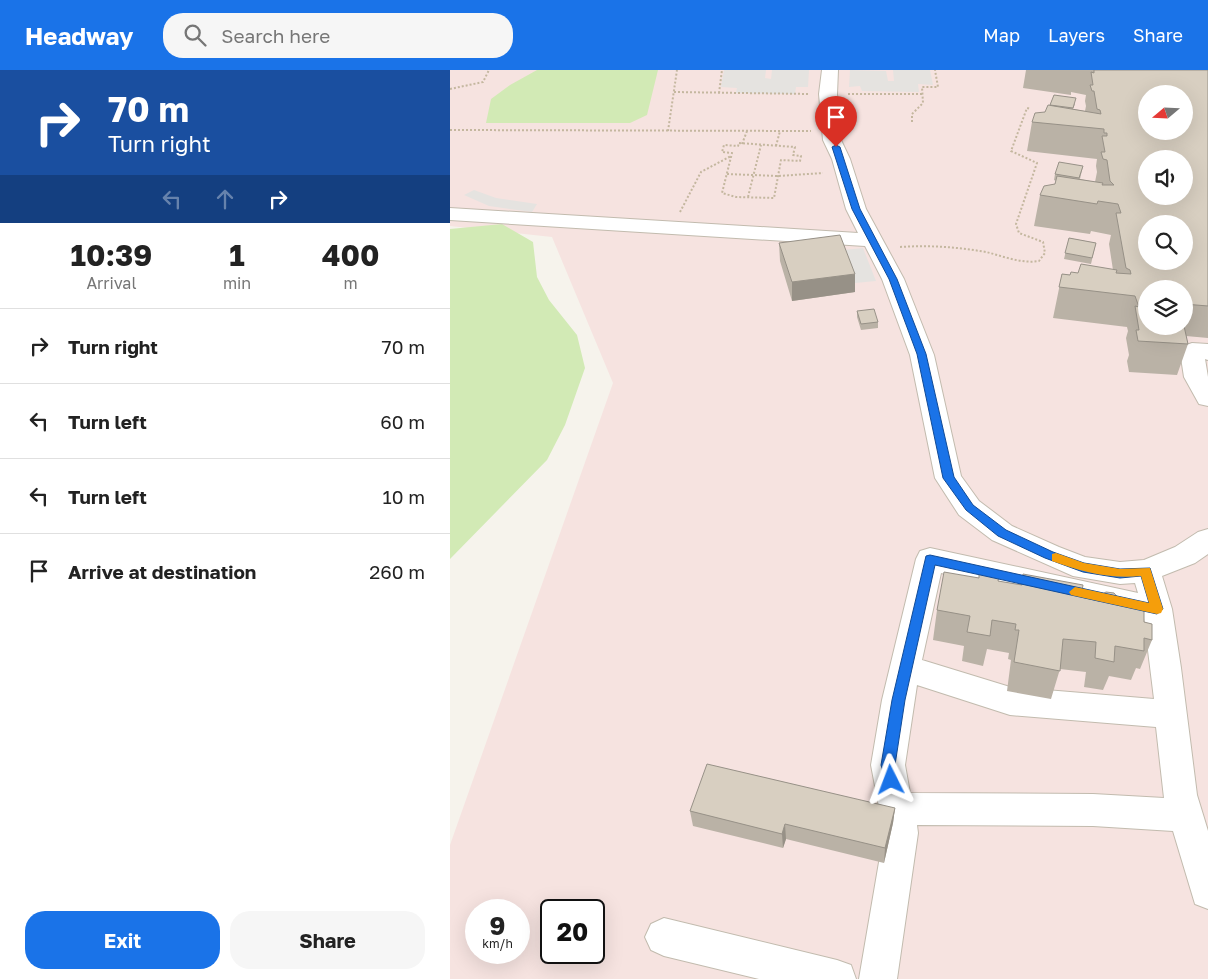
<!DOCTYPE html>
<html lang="en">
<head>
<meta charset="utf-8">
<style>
	:root { --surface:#fff; --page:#f6f6f6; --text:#222; --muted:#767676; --line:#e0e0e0; --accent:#1a73e8 }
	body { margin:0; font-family:"Golos Text",sans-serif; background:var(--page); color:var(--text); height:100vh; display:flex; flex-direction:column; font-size:19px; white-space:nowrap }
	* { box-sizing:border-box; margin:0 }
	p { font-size:16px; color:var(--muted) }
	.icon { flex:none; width:28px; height:28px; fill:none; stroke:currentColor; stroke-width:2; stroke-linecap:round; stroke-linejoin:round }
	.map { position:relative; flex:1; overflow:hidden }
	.sheet { display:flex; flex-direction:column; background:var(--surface); width:450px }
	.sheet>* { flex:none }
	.top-card { background:#1a4fa0; color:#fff; overflow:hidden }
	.needle { width:32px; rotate:251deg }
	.buttons { position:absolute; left:688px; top:15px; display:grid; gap:10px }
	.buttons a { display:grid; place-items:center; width:55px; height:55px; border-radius:50%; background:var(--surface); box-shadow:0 5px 20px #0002; font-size:25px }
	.speed { position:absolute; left:15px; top:829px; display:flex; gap:10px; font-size:25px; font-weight:700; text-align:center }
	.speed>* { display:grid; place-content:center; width:65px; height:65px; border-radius:50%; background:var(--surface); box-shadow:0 5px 20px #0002; line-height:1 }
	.speed small { font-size:12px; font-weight:400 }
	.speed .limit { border:2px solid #111; border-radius:8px; background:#fff; color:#111 }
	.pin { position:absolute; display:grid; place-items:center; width:42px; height:42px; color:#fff; margin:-51px -21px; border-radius:50% 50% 50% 0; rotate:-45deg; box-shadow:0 0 5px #0007 }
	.pin .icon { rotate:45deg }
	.me { position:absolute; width:55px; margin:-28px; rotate:357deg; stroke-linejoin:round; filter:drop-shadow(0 0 4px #0008) }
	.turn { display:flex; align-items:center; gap:18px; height:105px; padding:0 25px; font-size:22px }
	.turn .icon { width:65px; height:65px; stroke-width:2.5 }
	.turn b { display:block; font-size:35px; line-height:42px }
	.lanes { display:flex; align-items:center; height:48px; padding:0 25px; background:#0003; justify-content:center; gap:25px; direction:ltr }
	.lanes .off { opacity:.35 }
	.eta { display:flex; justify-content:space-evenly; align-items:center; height:85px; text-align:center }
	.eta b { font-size:30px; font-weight:700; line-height:35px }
	.primary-button { display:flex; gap:10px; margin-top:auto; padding:10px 25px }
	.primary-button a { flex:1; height:58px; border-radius:20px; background:var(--accent); color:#fff; font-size:20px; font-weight:700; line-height:58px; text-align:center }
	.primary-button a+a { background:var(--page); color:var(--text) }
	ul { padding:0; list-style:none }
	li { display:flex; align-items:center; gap:15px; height:75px; padding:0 25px; border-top:1px solid var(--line) }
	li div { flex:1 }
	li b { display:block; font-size:19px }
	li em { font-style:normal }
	header { display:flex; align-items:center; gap:30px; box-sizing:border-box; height:70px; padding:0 25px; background:var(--accent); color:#fff }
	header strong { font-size:24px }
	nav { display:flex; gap:28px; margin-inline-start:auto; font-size:18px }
	.search { width:350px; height:45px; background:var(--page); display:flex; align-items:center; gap:12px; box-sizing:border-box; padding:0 18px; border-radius:20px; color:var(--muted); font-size:19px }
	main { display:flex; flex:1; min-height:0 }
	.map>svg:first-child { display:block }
	.medical { fill:#f6e3e0; fill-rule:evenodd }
	.green { fill:#d2eab5 }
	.parking { fill:#e5e3e0 }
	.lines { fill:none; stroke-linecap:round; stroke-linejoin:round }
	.minor-casing { stroke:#c2bbae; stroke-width:2 }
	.path { stroke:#c4b79f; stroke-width:2; stroke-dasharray:2 2; stroke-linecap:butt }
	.minor { fill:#fff; fill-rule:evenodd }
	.wall { fill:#bab2a6; fill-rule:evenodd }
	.shaded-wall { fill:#979187 }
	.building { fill:#d8cfc1; stroke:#979187; fill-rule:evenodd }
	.route { fill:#1a73e8; stroke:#114b97 }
	.slow { fill:#f59e0b }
</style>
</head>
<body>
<header>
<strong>Headway</strong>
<div class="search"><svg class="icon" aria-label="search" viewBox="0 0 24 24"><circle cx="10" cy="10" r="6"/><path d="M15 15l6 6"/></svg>Search here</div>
<nav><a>Map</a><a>Layers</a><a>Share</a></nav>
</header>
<main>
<section class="sheet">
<div class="top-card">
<div class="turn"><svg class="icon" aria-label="right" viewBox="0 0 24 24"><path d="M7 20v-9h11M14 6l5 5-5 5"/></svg><div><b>70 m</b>Turn right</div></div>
<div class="lanes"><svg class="icon off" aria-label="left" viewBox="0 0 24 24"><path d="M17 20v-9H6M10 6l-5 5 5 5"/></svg><svg class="icon off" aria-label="ahead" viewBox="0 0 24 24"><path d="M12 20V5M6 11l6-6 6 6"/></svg><svg class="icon" aria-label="right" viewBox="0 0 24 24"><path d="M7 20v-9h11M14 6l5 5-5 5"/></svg></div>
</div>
<div class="eta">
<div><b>10:39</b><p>Arrival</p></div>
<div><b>1</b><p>min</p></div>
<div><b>400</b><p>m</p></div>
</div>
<ul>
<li><svg class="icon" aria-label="right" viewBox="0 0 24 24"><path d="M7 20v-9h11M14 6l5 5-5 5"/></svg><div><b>Turn right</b></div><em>70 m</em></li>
<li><svg class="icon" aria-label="left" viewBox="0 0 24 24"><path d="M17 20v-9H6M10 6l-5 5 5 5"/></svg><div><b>Turn left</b></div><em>60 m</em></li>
<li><svg class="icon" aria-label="left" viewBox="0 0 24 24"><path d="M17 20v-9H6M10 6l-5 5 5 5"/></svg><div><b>Turn left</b></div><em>10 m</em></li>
<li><svg class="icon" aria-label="arrive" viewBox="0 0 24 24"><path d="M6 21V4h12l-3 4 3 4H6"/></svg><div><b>Arrive at destination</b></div><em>260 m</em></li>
</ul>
<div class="primary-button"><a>Exit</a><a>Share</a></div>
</section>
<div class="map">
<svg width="758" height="909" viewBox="0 0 758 909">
	<rect width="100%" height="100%" fill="#f6f3ec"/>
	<path class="medical" d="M0 0H758V909H0V775L163 313 102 167 0 156ZM696 24H734V61H696ZM696 89H734V126H696ZM696 154H734V191H696ZM696 219H734V256H696ZM26 840H69V882H26ZM101 840H144V882H101Z"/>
	<path class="green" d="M87 0H208L197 45 180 53H36L41 29 60 15Z
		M52 154 83 172 87 207 99 230 127 265 135 298 115 355 97 390 0 489V159Z"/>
	<path class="parking" d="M274 0H316L315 8 321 9 322 0H359L358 17H346L345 24 286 23 287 18 271 17Z
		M400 0 436 1 438 11H444L443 0H480L483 15 468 14 469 22 412 21 410 16 399 17Z
		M24 120 46 128 87 134 82 142 39 136 14 125Z
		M413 178 426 211 405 213 393 180Z"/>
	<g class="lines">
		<defs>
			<path id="minor" d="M372 0H388L387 24 391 70 400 89 416 139 454 209 484 285 511 406 529 431 562 456 609 477 635 487 670 492 694 490 725 477 748 462 758 459V484L745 493 712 506 722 539 731 598 747 725 758 761V839L745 834 723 761 643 756 467 755 468 763 447 909H409L434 763 421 695 432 630 466 489 470 481 480 478 688 523 685 513 670 514 623 506 542 470 509 445 485 408 460 285 432 209 415 176 0 150V138L408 163 396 139 382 89 373 70 369 24ZM491 503 694 548 704 629 560 617 472 590ZM467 615 560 645 706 657 714 728 643 724 460 723 455 695Z
				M742 273 758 274V290L755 289 758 307V336L749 334 734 307 730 281 734 276Z
				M214 848 387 890 401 895 406 909H309L214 886 201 880 195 867 201 854Z"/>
		</defs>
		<use href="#minor" class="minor-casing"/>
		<path class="path" d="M0 19 33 12 39 0
			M224 22 359 24
			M269 23 272 0
			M398 24H473
			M462 52V44L473 33 472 17H488L485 0
			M0 60 361 61
			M218 61 227 0
			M289 73 345 77 343 85 351 86 350 91 331 90 324 128 286 127 272 123 282 83 272 82 274 75 288 76Z
			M292 74 297 61
			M326 76 330 61
			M277 104 328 106 373 103
			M298 127 311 75
			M230 142 251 102 281 86
			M450 177C479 175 507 177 536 182 553 186 571 194 589 191L595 183 593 172 569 163 566 154 587 93 561 81 577 38 581 39"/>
		<use href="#minor" class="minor"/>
	</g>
	<path class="wall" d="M576 0H758V268L736 266 738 274 727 305 679 302 677 291 679 285 676 268 678 261 677 257 603 248 612 204 620 205 628 203 663 200 659 174 661 165 641 161 640 164 584 156 590 125 605 114 606 111 604 110 605 104 633 96 630 109 645 112 647 102 646 96 647 89 577 81 582 52 595 42 600 35 604 25 625 34 623 39 635 41 636 36 635 31 636 25 621 22V25L573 18ZM734 219V256H696Z
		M619 168 646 173 641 194 614 189Z
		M329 173 405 204V222L342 231 330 191Z
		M407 241 428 252V258L411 260 407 247Z
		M573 504 631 527 647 530 649 526 669 534 694 552 702 570 690 599 686 598 681 610 659 606 653 620 634 617 636 602 610 599 601 629 557 621 561 590 558 589 559 583 537 579 533 596 512 591 514 576 483 570 487 540 528 508 570 515Z
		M445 738 443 753 434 793 336 769 333 778 243 756 240 741Z"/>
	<path class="shaded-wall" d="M405 204V222L342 231V212Z
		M445 738 443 753 434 793 435 778Z
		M335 754 336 769 333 778 332 764Z"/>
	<path class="building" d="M644 0H758V236L734 234V219H696V256H734L738 274 688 271 686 260H689L685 236 689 237 685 226 609 217 612 204 620 205 621 202 628 203 631 194 667 200 666 203 681 204 680 200 676 198 666 143H671L668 134 648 131 647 134 590 125 594 116 605 114 607 106 653 113 652 115H664L660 111 657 90 653 89 651 82H655L652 66H657V63H654V59L582 52 585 43 595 42 598 35 651 44 650 40 647 39 644 21H642L640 15H643L641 2 644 3ZM696 24H734V61H696ZM696 89H734V126H696ZM696 154H734V191H696Z
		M604 25 626 28 623 38 600 35Z
		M609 92 633 96 629 108 605 104Z
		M390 165 405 204 342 212 329 173Z
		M619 168 646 173 642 188 615 183Z
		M424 239 428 252 411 254 407 241Z
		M537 500 549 506 548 511 572 515 573 504 633 515 631 527 649 531V526L656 522 664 523 670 530 669 534 694 539V552L702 554V570L694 568V581L665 576 664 592 645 588 646 572 613 569 610 601 564 592 569 560H565L566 554 542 550 540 566 517 562 520 546 487 540 494 502 529 508V503Z
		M257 694 445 738 435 778 335 754 332 764 240 741Z"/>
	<path class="route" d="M386 75 390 77 410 139 447 209 476 284 504 407 523 435 556 460 603 482 634 493 670 499 700 498 713 539 707 544 485 495 455 630 445 695 448 710 446 714 441 716 436 714 431 695 442 630 476 486 480 485 699 533 691 506 670 508 633 502 595 488 548 466 516 440 493 408 467 284 439 209 402 139 382 77Z"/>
	<path class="slow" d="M606 483 634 493 670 499 700 498 713 539 711 543 707 544 621 525 619 522 625 517 699 533 691 506C659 509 632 502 602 491V484Z"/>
</svg>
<div class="buttons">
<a><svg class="needle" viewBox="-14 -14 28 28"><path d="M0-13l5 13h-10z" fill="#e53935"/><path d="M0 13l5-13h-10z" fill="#767676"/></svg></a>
<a><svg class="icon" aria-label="sound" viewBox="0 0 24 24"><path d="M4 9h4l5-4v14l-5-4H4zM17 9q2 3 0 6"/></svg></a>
<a><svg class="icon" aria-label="search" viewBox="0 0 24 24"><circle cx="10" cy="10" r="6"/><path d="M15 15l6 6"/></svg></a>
<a><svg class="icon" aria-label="layers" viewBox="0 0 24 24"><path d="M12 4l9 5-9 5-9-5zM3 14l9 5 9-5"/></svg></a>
</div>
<div class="speed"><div>9<small>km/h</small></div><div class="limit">20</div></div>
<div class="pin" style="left:386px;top:77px;background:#d93025"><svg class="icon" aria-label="arrive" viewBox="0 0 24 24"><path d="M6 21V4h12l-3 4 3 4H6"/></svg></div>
<svg class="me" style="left:441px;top:710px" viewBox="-20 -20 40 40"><path d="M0-17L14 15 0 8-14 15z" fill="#1a73e8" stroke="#fff" stroke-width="4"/></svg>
</div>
</main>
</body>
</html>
